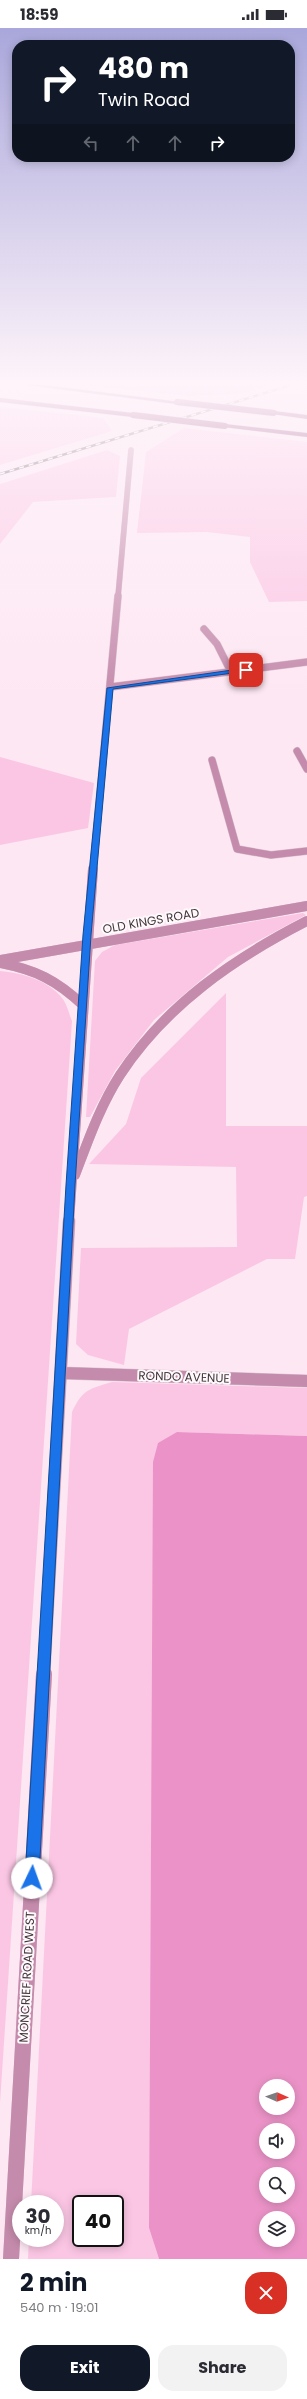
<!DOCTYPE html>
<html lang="en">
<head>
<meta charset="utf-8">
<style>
	:root { --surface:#fff; --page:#f2f2f3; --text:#2b2b33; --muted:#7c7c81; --accent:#111827 }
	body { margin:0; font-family:Poppins,sans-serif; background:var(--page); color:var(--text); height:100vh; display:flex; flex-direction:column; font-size:15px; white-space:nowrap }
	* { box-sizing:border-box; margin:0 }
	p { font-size:13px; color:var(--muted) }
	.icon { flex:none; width:22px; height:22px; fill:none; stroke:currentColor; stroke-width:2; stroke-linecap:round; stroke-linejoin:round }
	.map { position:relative; height:2231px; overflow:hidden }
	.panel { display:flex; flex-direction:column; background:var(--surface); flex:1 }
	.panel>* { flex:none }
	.hud { position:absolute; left:12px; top:12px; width:283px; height:122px; border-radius:16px; box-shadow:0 2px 10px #0003; background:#111827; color:#fff; overflow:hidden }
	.needle { width:26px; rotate:92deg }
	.controls { position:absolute; left:259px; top:2051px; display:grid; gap:8px }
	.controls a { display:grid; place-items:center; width:36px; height:36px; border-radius:50%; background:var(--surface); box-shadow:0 2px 10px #0003; font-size:20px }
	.speed { position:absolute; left:12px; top:2167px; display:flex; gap:8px; font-size:20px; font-weight:700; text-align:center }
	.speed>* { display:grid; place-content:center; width:52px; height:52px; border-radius:50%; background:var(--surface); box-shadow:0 2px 10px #0003; line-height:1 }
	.speed small { font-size:10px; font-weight:400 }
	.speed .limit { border:2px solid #111; border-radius:6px; background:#fff; color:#111 }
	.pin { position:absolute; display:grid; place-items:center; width:34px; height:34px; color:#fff; margin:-17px; border-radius:8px; box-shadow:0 2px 6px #0006 }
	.me { position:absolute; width:44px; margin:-22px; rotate:3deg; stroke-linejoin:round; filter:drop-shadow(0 0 3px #0008) }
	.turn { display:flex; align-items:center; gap:14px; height:84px; padding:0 20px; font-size:18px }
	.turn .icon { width:52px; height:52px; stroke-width:2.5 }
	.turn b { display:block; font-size:28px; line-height:34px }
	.lanes { display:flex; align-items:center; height:38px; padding:0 20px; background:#0003; justify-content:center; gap:20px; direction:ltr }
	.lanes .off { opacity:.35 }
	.round { display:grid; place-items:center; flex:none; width:42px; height:42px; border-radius:16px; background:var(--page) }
	.head { display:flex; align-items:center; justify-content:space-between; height:68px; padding:0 20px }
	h1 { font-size:24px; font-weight:700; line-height:30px; color:var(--accent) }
	.cta { display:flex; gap:8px; margin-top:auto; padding:8px 20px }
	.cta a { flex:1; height:46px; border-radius:16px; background:var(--accent); color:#fff; font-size:16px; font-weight:700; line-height:46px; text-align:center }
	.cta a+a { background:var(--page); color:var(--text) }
	.status { display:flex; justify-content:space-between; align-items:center; height:28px; padding:0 20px; background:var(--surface); direction:ltr }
	.status svg { height:11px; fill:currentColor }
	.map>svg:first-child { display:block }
	.green { fill:#fbc6e4; fill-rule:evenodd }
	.water { fill:#eb93c8; fill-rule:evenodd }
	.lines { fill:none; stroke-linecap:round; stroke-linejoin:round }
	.minor-far4-casing { stroke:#d7c4ce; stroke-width:6 }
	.minor-far3-casing { stroke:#d7c4ce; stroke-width:8 }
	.minor-far2-casing { stroke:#d7c4ce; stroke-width:10 }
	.minor-far1-casing { stroke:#d7c4ce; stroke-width:13 }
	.minor-casing { stroke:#d7c4ce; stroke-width:16 }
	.highway-casing { stroke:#d7c4ce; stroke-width:1 }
	.minor-far4 { stroke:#c58bac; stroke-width:5.5 }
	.minor-far3 { stroke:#c58bac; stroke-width:7 }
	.minor-far2 { stroke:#c58bac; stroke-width:10 }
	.minor-far1 { stroke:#c58bac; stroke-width:12 }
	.minor { stroke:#c58bac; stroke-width:16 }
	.highway { fill:#7a195c; fill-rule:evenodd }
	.rail-casing { stroke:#6b5e65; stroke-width:2.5 }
	.rail { stroke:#fff9fc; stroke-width:1.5; stroke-dasharray:5; stroke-linecap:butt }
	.highway-bridge-casing { stroke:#d7c4ce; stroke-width:7; stroke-linecap:butt }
	.highway-bridge { stroke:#7a195c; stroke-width:6 }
	.route { fill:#1a73e8; stroke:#114b97 }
	.labels { text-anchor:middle; stroke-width:4; stroke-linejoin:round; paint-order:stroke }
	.street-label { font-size:12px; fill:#40363b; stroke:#fff9fc }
</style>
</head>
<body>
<div class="status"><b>18:59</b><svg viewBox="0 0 49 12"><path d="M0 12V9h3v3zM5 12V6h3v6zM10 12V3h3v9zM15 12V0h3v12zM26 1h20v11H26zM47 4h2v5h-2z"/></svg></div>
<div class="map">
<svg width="307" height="2231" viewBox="0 0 307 2231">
	<rect width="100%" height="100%" fill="#fde7f3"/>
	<path class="green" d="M85 357H270L239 366 188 368Z
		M0 379 103 390 112 403 0 437Z
		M184 400 307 414V573L269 574 250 534V509L207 504 137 505 146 424Z
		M107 422 120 428 116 469 33 474 0 516V456Z
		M0 729 94 755 88 800 0 817Z
		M303 885 306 887 228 929 154 992 115 1043 90 1089H86L95 933 102 924 115 917Z
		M0 943C22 945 48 952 62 970 67 976 69 986 72 993L0 2075Z
		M226 965V1098H307V1168L304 1169 295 1231H267L129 1301 124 1337 88 1327 76 1316 81 1220 237 1219 236 1139 89 1136 126 1096 141 1050Z
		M112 1354 307 1360V1408L177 1404 149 2200 159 2231H28L29 2210H55V2176H31L72 1384C83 1361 89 1361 112 1354ZM81 2176H115V2210H81Z"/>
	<path class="water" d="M177 1404 307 1408V2231H159L149 2200 153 1434 158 1415ZM266 2058H288V2080H266ZM266 2102H288V2124H266ZM266 2146H288V2168H266ZM266 2190H288V2212H266Z"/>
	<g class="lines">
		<defs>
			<path id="minor-far4" d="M118 569 131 422"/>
			<path id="minor-far3" d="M204 601 217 616 231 644
				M110 659 307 634
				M297 723 307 741
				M212 732 237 821 271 827 307 823
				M93 842 118 568"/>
			<path id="minor-far2" d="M0 932 307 878
				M0 935C36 942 56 952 83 977
				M75 1147C88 1113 100 1078 120 1047 166 977 233 931 307 893
				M69 1194 93 841"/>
			<path id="minor-far1" d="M62 1345 307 1353
				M44 1647 69 1193"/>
			<path id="minor" d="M11 2231 44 1646"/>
			<path id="highway" d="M26 357H44L180 374 177 376Z
				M0 370 133 385 136 387 133 389 0 374Z
				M274 383 307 387V391L272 386Z
				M225 396 307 405V409L223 399V397Z"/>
		</defs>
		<use href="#minor-far4" class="minor-far4-casing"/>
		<use href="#minor-far3" class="minor-far3-casing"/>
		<use href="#minor-far2" class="minor-far2-casing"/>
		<use href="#minor-far1" class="minor-far1-casing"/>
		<use href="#minor" class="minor-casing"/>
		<use href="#highway" class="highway-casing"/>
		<use href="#minor-far4" class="minor-far4"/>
		<use href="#minor-far3" class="minor-far3"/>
		<use href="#minor-far2" class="minor-far2"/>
		<use href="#minor-far1" class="minor-far1"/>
		<use href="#minor" class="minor"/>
		<use href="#highway" class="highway"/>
		<defs>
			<path id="rail" d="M0 446 291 357"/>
		</defs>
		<use href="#rail" class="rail-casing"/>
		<use href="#rail" class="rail"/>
		<defs>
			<path id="highway-bridge" d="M177 374 274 385
				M133 387 225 398"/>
		</defs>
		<use href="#highway-bridge" class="highway-bridge-casing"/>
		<use href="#highway-bridge" class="highway-bridge"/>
	</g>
	<linearGradient id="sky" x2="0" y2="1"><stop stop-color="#a9a7db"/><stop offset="0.53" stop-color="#fef4fa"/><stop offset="1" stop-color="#fef4fa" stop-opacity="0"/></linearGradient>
	<rect width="307" height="669" fill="url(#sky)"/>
	<path class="route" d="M246 640 248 643 113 661 91 907 75 1157 39 1850 37 1855 32 1857 27 1855 25 1850 66 1157 83 907 107 660Z"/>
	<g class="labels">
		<g class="street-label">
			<text transform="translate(151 893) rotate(-10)" y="4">OLD KINGS ROAD</text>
			<text transform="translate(184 1349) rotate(2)" y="4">RONDO AVENUE</text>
			<text transform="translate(27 1949) rotate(-87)" y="4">MONCRIEF ROAD WEST</text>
		</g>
	</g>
</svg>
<div class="controls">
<a><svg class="needle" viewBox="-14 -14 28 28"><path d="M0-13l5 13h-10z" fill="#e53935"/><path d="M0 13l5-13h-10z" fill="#7c7c81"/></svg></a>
<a><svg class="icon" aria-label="sound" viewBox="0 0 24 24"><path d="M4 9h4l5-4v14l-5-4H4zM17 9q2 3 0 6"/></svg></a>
<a><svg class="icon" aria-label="search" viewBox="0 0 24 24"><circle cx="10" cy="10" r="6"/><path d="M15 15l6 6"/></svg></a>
<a><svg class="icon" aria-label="layers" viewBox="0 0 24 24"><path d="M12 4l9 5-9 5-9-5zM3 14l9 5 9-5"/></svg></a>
</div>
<div class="speed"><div>30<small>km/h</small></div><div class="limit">40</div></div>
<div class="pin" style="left:246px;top:642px;background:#d93025"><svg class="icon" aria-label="arrive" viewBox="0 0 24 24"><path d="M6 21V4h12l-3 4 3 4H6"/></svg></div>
<svg class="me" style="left:32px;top:1850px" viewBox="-20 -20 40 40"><circle r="19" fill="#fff"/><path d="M0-13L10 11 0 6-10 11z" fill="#1a73e8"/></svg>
<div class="hud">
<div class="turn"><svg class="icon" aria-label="right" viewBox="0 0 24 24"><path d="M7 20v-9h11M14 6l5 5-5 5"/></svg><div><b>480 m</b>Twin Road</div></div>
<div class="lanes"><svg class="icon off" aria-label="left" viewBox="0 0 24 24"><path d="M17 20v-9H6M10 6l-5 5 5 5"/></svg><svg class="icon off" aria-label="ahead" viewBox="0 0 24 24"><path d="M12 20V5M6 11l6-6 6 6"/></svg><svg class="icon off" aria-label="ahead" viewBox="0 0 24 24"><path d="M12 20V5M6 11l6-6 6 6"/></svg><svg class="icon" aria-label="right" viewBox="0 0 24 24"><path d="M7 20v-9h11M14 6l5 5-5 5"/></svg></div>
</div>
</div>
<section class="panel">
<div class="head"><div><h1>2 min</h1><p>540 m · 19:01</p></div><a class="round" style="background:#d93025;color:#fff"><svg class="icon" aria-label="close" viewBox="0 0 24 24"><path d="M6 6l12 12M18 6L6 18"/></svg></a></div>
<div class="cta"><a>Exit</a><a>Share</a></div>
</section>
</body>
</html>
